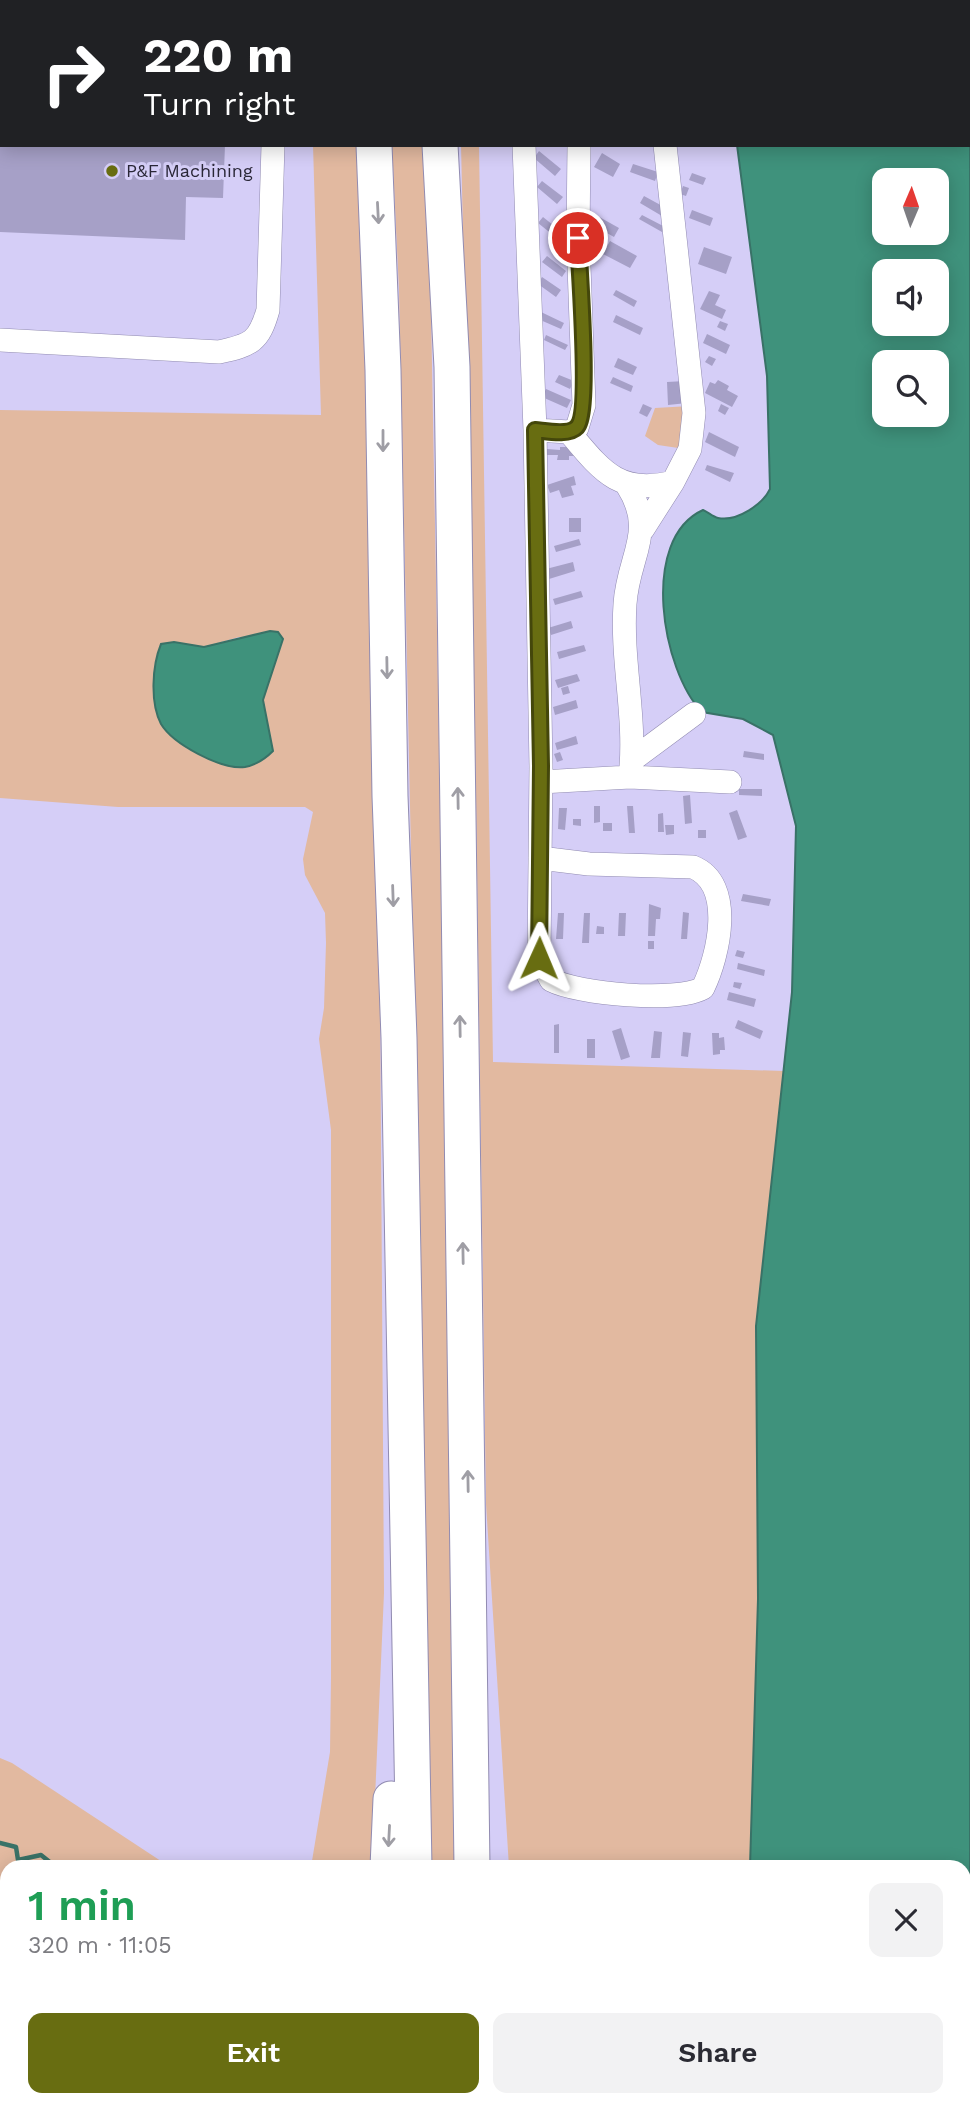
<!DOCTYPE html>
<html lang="en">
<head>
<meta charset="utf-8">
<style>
	:root { --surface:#fff; --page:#f2f2f3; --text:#2b2b33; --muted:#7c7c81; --accent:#686d11 }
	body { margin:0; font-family:"Work Sans",sans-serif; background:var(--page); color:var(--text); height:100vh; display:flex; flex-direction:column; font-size:26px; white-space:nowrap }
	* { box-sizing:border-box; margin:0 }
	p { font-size:23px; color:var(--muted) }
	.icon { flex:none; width:38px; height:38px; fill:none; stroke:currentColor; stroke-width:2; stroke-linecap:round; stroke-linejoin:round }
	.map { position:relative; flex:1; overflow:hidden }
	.panel { position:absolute; left:0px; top:1860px; width:971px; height:247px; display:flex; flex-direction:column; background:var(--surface); border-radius:21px 21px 0 0; box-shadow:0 4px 18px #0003 }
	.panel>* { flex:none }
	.hud { position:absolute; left:0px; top:0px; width:971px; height:147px; box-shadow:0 4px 18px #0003; background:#202124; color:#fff; overflow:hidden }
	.needle { width:46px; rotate:2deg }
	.controls { position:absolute; left:872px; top:168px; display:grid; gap:14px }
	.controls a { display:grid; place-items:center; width:77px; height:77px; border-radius:14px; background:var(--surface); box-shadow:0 4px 18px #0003; font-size:35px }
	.pin { position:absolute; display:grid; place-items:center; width:60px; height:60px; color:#fff; margin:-30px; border:4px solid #fff; border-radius:50%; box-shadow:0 2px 7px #0007 }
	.me { position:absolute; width:77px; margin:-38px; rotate:1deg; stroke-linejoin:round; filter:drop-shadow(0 0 5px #0008) }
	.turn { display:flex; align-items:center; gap:24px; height:147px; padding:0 28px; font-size:32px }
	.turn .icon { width:91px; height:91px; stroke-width:2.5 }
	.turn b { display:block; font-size:49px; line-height:60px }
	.round { display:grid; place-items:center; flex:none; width:74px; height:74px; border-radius:14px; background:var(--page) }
	.head { display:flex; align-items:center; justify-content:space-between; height:119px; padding:0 28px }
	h1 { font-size:42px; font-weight:600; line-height:52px; color:#1e9e55 }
	.action { display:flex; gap:14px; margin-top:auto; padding:14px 28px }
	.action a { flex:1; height:80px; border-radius:14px; background:var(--accent); color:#fff; font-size:28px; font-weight:600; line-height:80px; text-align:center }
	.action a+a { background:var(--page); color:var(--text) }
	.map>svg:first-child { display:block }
	.green { fill:#e2b9a0; fill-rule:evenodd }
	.water { fill:#3f927c; stroke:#397267; stroke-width:2; fill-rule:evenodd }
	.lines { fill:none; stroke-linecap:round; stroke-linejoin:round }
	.stream { stroke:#397267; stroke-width:4.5 }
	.building { fill:#a6a0c7 }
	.minor-casing { stroke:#918bb1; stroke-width:24 }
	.highway-casing { stroke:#918bb1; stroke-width:37 }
	.minor { stroke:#fff; stroke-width:23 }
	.highway { stroke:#fff; stroke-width:35 }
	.oneway { stroke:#9f9ea5 }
	.route-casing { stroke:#44470b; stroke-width:18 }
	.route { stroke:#686d11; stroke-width:12 }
	.poi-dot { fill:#686d11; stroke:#d5cef7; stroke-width:2.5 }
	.labels { text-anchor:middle; stroke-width:6; stroke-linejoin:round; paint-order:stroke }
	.poi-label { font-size:18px; fill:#2a2737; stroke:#d5cef7; text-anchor:start }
</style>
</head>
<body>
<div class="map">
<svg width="970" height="2106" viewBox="0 0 970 2106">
	<rect width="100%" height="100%" fill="#d5cef7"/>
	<path class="green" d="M313 145H357L368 436 380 989 384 1593 372 1867H311L330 1752 331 1678V1130L319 1039 324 1008 326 943 325 913 305 875 303 859 313 812 305 807H118L0 798V410L321 415ZM239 637 282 645C269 667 257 700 268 724L174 642 204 647Z
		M392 145H428V150L460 1867H426L413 946 399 290Z
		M461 145H479L493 1062 784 1071 756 1326 758 1599 750 1867H509L486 1504 476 798Z
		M690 406 685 449 658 445 645 436 655 408Z
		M0 1758 12 1763 170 1867H7V1937L0 1931Z
		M302 2100H350V2106H302Z
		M536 2100H593L594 2106H537Z"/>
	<path class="water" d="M708 0H970V2106H760L759 2100H964V1867H750L758 1599 756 1326 792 992 796 826 773 735 743 719 702 712C662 671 639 539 703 510 708 512 713 517 718 518 737 522 763 504 770 489L767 376 737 145H970V2ZM884 180H936V233H884ZM884 271H936V324H884ZM884 362H936V415H884Z
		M270 631 278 632 283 639 263 700 273 751C266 758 255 765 245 767 221 770 173 744 161 724 150 703 152 666 161 644L174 642 204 647Z"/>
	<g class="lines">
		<path class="stream" d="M0 1843 16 1847 18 1860 41 1855 56 1867"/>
	</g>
	<path class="building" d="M0 145H225L223 198 186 197 185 240 0 232Z
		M539 151 561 169 555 176 534 158Z
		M602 153 620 164 613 177 594 167Z
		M633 164 658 172 655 181 630 172Z
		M692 173 706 178 703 185 689 180Z
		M542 181 563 197 557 204 537 187Z
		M683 186 689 188 686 196 680 194Z
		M644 196 666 208 662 216 640 203Z
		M692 210 713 218 710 226 689 218Z
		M594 214 619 228 614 237 589 223Z
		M642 215 665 227 662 232 639 219Z
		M543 217 563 233 558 239 538 223Z
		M610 241 637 256 630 268 603 254Z
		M704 247 732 257 726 274 698 264Z
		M547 256 566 271 562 277 542 262Z
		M542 277 561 290 556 297 538 284Z
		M616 290 637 301 634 307 613 295Z
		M709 291 720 295 715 305 726 310 722 319 700 309Z
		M541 312 564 323 561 329 538 319Z
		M616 315 643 328 640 335 613 322Z
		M720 321 728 324 725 331 717 327Z
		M707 334 730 345 726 354 703 343Z
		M546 335 568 345 565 350 544 340Z
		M709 356 716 359 712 366 705 362Z
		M618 358 637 367 633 375 614 367Z
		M559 375 574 381 570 389 555 382Z
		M613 377 633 386 631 392 610 383Z
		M718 380 729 386 727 390 738 396 732 407 705 393 710 382 715 384Z
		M685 381 687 403 668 405 667 382Z
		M546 389 571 400 567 408 542 397Z
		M643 404 652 408 647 417 639 413Z
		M721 404 729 408 725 415 718 411Z
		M709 432 739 447 735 457 705 442Z
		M560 447H574L576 456H569V460H557L558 455H546L547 449 560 450Z
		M707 465 734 473 730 482 705 470Z
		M574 476 576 485 571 486 574 495 562 498 559 490 550 493 547 485Z
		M569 518H581V532H569Z
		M579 539 581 545 556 552 554 546Z
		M573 562 575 571 549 579 546 569Z
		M581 591 583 597 555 605 553 599Z
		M571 621 573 628 551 635 548 628Z
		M584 645 586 651 559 659 557 652Z
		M577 674 580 681 558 688 555 680Z
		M568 686 570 693 563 695 561 688Z
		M576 700 578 708 555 715 553 707Z
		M576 736 578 744 557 750 555 743Z
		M744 751 764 754V760L743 757Z
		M560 752 563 760 557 762 554 754Z
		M739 789H762V796L739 795Z
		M690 795 692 823 685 824 683 796Z
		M594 806H600V822L594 823Z
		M627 806H633L635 833H629Z
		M559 808H567L565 830 558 829Z
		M737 810 747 837 738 840 729 813Z
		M663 813 664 832H658V814Z
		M573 819H581V826L573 825Z
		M603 823H612V831H603Z
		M665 825H674V834L666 835Z
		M698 830H706V838H698Z
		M743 894 771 899 769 906 741 901Z
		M649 904 661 908 660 919H656L655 936H648Z
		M683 912 689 913 687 939H681Z
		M558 913H564L563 939H556Z
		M584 913H590L589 943H582Z
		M619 913H626L625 936H618Z
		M597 926 604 927V934H596Z
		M648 941H654V949H648Z
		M737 950 745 952 743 958 735 956Z
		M738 963 765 970 764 976 737 969Z
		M734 982 742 983 740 989 733 987Z
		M729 992 756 999 754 1007 727 1000Z
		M738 1020 763 1031 760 1039 735 1028Z
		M559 1024V1053H554V1025Z
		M621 1028 630 1057 621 1060 612 1031Z
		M654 1031 662 1032 660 1058H651Z
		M683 1032 691 1033 688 1057 681 1056Z
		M712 1033H719V1038L724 1037 725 1050H720V1054L713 1055Z
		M587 1039H595V1058H587Z
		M645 2100H676L678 2106H647Z"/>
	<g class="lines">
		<defs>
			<path id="minor" d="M513 0 514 2
				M570 0V2
				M624 0V2
				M0 54H2
				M524 145 535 430 569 432C601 470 619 496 673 482L690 449 694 413 665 145
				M0 340 219 352C251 345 259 342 268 310L273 145
				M535 430 541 767 539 958 551 980C578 994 676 1003 703 988 719 955 735 884 693 867L589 864 540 858
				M569 432 577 428 584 405 578 238 579 145
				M643 529 673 482
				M632 760 694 714
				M630 777 730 782
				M541 782 630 777C637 719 621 662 625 604 628 555 657 532 627 485"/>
			<path id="highway" d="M362 0V2
				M427 0V2
				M374 145 383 370 390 796 399 1038 414 1867
				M440 145 452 367 472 1867
				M388 1867 391 1799
				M418 2100V2106
				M477 2100V2106
				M526 2100 527 2106
				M367 2106V2100"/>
		</defs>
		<use href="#minor" class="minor-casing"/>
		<use href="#highway" class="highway-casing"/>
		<use href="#minor" class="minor"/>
		<use href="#highway" class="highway"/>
	</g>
	<defs><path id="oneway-shaft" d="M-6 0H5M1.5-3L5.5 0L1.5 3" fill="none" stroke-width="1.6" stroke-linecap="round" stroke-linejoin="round" transform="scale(1.75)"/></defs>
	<g class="oneway">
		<use href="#oneway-shaft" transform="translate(378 213) rotate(87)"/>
		<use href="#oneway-shaft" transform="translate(383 441) rotate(90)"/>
		<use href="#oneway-shaft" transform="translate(387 668) rotate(89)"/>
		<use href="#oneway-shaft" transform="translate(458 798) rotate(-91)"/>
		<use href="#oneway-shaft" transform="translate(393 896) rotate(88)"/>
		<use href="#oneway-shaft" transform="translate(460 1026) rotate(-91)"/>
		<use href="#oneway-shaft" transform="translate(463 1253) rotate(-91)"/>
		<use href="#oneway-shaft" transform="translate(468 1481) rotate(-91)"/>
		<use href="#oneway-shaft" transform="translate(389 1836) rotate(93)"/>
	</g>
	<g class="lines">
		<defs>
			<path id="route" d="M539 958 541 766 535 430C546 431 569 436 577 427 591 412 579 267 578 238"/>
		</defs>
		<use href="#route" class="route-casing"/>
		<use href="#route" class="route"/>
	</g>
	<circle class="poi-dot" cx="112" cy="171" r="7"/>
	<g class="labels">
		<g class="poi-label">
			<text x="126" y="177">P&amp;F Machining</text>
		</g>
	</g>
</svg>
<div class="controls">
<a><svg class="needle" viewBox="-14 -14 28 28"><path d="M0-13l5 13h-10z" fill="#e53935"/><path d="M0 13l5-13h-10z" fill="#7c7c81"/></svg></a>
<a><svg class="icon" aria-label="sound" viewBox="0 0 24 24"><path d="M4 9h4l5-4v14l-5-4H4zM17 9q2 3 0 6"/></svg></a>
<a><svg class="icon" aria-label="search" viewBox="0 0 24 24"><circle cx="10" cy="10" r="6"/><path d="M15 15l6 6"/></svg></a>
</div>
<div class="pin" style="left:578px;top:238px;background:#d93025"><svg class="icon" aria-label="arrive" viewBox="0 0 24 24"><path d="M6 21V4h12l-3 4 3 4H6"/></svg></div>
<svg class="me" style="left:539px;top:958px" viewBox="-20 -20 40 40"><path d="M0-17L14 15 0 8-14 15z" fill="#686d11" stroke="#fff" stroke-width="4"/></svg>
<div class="hud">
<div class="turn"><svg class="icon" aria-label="right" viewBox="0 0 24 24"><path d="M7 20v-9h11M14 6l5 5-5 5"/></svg><div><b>220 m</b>Turn right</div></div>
</div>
<section class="panel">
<div class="head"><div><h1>1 min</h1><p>320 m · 11:05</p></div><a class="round"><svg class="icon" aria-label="close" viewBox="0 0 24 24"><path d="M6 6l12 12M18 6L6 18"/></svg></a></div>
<div class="action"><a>Exit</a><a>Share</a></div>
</section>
</div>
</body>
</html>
